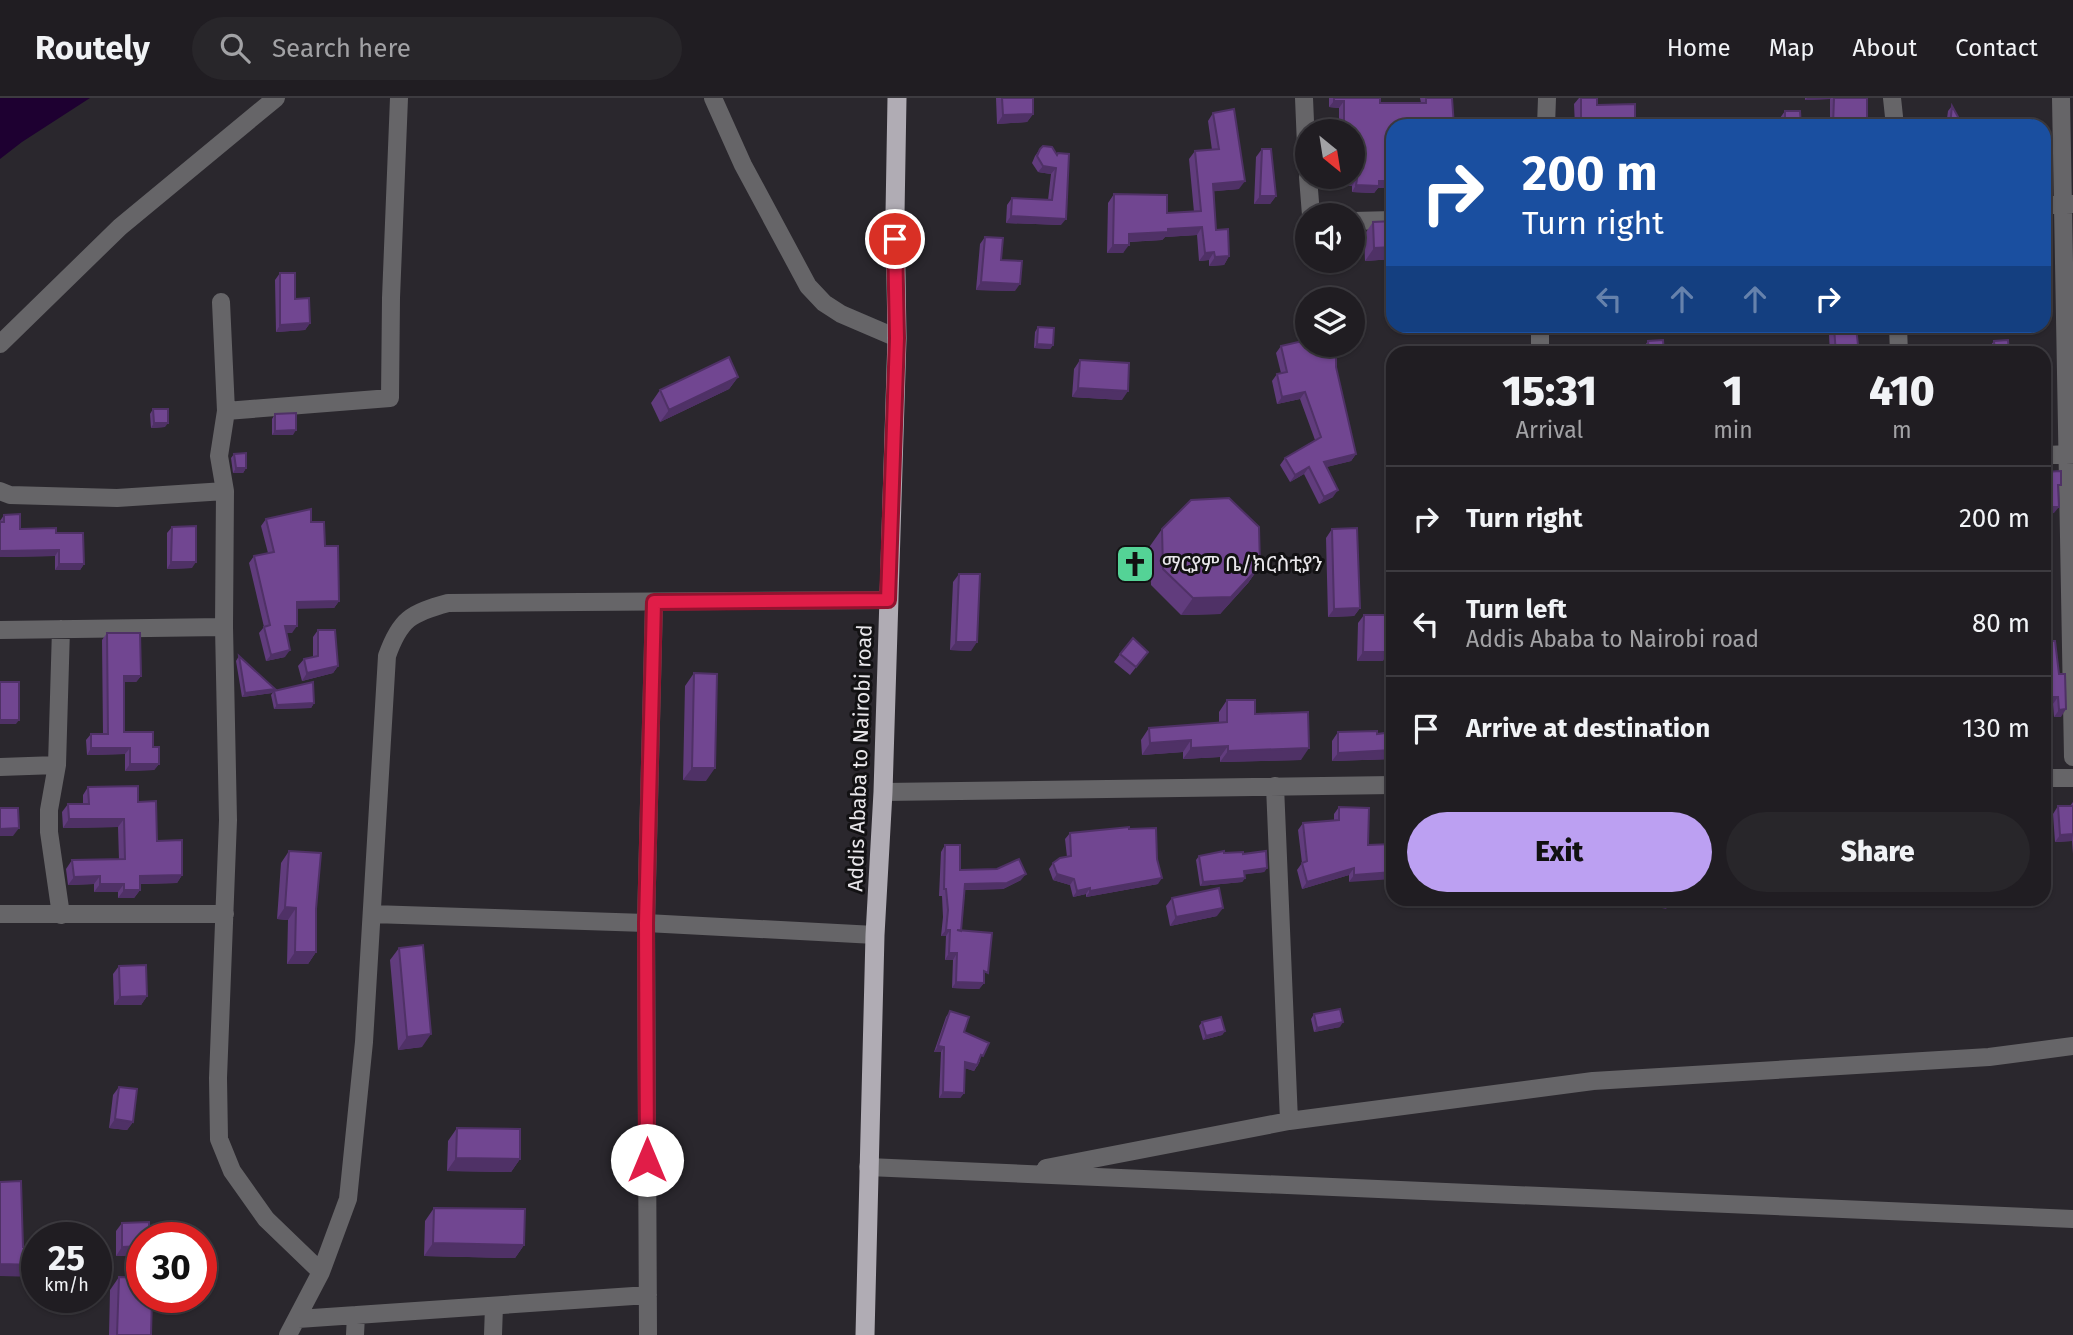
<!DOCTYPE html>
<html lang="en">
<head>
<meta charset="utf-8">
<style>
	:root { --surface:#201d22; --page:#28262a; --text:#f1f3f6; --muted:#a2a2a5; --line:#3d3b40; --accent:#bca0f2 }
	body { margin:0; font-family:"Fira Sans","Noto Sans Ethiopic",sans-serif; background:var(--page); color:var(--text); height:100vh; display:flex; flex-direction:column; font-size:26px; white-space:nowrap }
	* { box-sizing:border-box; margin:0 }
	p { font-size:23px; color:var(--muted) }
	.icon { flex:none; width:38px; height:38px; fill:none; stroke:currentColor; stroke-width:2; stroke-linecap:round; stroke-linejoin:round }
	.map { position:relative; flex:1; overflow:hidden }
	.details { position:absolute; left:1386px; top:248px; width:665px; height:560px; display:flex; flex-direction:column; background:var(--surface); border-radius:21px; box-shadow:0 2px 5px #0004,0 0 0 2px var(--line) }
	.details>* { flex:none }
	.guide { position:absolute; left:1386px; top:21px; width:665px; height:214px; border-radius:21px; box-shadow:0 2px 5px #0004,0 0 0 2px var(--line); background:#1a4fa0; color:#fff; overflow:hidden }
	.needle { width:46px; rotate:150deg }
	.controls { position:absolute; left:1295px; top:21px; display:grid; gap:14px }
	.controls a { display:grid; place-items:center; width:70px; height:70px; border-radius:50%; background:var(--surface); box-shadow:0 2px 5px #0004,0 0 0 2px var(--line); font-size:35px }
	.speed { position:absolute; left:21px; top:1124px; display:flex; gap:14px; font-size:35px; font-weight:700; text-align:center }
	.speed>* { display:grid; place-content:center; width:91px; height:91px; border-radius:50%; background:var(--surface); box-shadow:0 2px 5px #0004,0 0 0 2px var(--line); line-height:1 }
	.speed small { font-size:18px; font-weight:400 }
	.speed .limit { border:10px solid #d22; background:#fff; color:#111 }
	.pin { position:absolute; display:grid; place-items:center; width:60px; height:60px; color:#fff; margin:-30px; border:4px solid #fff; border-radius:50%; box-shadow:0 2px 7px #0007 }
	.me { position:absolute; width:77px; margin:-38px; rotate:0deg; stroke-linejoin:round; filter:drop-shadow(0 0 5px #0008) }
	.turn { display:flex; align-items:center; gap:24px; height:147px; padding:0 21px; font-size:32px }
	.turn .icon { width:91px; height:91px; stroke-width:2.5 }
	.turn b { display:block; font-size:49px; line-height:60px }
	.lanes { display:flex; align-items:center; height:66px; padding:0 21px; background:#0003; justify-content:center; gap:35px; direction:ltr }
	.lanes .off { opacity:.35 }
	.eta { display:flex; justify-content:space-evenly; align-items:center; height:119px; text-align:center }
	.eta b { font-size:42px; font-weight:800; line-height:49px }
	.action { display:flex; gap:14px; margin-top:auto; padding:14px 21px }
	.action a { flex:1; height:80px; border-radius:42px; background:var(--accent); color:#111; font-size:28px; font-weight:800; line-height:80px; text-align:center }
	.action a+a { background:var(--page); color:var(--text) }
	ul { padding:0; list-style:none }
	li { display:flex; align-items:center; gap:21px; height:105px; padding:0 21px; border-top:2px solid var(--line) }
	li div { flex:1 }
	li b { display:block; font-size:26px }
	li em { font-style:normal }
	header { display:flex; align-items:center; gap:42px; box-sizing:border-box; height:98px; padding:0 35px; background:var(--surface); border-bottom:2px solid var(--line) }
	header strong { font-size:33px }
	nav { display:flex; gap:38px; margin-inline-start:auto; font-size:24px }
	.search { width:490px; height:63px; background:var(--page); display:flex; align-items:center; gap:18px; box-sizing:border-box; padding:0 24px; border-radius:38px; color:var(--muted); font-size:26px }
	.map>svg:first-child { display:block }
	.water { fill:#1e0031 }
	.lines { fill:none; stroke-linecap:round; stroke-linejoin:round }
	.minor { stroke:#666568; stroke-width:18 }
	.trunk { stroke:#b0acb4; stroke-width:19 }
	.wall { fill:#613c7d }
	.shaded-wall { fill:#4f3166 }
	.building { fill:#714691; stroke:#4f3166; stroke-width:2 }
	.route-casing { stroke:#92132f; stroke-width:18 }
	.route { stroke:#e11d48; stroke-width:12 }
	.labels { text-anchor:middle; stroke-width:6; stroke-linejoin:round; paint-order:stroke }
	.poi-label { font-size:21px; fill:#e9e7eb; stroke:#121113; text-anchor:start }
	.street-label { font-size:21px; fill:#e9e7eb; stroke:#121113 }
</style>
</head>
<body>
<header>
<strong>Routely</strong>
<div class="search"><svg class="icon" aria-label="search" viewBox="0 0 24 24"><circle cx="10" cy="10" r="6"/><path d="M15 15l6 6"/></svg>Search here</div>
<nav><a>Home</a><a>Map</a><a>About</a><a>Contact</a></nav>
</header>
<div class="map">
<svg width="2073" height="1237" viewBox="0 0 2073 1237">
	<rect width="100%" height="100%" fill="#2a272d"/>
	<path class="water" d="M0 0H90L22 44 0 61Z"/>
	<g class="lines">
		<path class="minor" d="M713 0 743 67 808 188 824 205 841 216 897 240
			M1304 0 1307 71
			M1892 0 1895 28
			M2061 0 2073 659
			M1546 28 1547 0
			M1308 79 1311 117
			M2044 107 2073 106
			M1353 123 1393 122
			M221 204 226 313 219 358 225 393 224 529 228 722 218 980 219 1041 232 1073 266 1121 321 1174
			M1898 228 1899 256
			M0 246 120 129 276 0
			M1540 256V228
			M226 313 390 300 391 200 399 0
			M2044 357 2073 356
			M0 393 10 397 117 400 225 393
			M0 532 224 529
			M0 669 57 667
			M2044 680H2073
			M1275 688 1289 1023
			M883 694 1393 687
			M0 816H225
			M372 816 646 825 875 837
			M61 817 49 734V712L57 667 61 531
			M868 1069 2073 1121
			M1046 1070 1289 1023 1593 983 1989 959 2073 948
			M298 1221 648 1197
			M288 1237 321 1174 348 1101 364 944 387 558C400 521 411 515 448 505L888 502
			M355 1237 356 1217
			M493 1237 494 1208
			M648 1237 646 825 654 504"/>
		<path class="trunk" d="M865 1237 875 837 883 694 897 240 895 116 897 0"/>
	</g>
	<path class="wall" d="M996 0H1033V16L1027 24 997 26Z
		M1329 0H1380V5H1421L1420 0H1452L1393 28 1378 90 1374 95 1352 94V88L1330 87V79H1353V33H1332V30L1337 23H1339V10L1329 9Z
		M1579 0H1597V7L1635 28H1575L1574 6Z
		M1805 0H1867V26L1865 28H1830V1L1805 2Z
		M1952 8 1963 28H1946L1948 13Z
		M1785 13 1801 28H1780V20Z
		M1213 15 1239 91 1214 93 1216 132 1229 158 1224 167 1209 168V162L1199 163 1197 137 1165 139 1162 142 1129 144 1123 155H1107L1108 105 1114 96 1167 115 1194 114 1189 61 1195 53 1212 52 1208 23Z
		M1040 51 1057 56 1061 127 1006 125 1007 107 1012 100 1048 102 1051 76 1038 74 1032 65 1035 58Z
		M1262 51 1276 98 1270 106H1254L1256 59Z
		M1393 123V161L1365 163 1364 137 1373 124Z
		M985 139 1001 162 1015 193 976 192 980 146Z
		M280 175 310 225 305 232 276 234 275 182Z
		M1038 229 1053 247 1050 251 1034 250 1035 234Z
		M1834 229 1859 256H1830L1829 237Z
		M1648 243 1664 256H1642V252Z
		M1994 243 2009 256H1988V251Z
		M1281 248 1336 269 1356 356 1351 363 1326 369 1333 399 1319 406 1304 376 1290 384 1280 367 1285 360 1315 342 1300 301 1277 306 1272 283 1277 276 1281 275 1276 255Z
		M1080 262 1122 302 1072 299 1074 271Z
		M738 279 729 291 660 324 651 305 660 292Z
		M153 311 165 329 151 330 150 316Z
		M275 316 293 337H272V321Z
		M234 356 246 370 243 375H233L231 360Z
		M4 417 20 431 56 435 84 466 80 472H55V458L0 459V423Z
		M266 421 311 424 325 448 339 503 334 510H297L292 535H286L285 559 266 563 259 535 264 529 249 465 254 458 268 455 261 428Z
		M172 429 192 470 167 471V435Z
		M1162 431 1260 468 1248 485 1220 516 1181 517 1151 487 1150 448Z
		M1332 431 1360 510 1354 518 1328 519 1326 440Z
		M959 476 971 553 950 552 953 484Z
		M1364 517 1383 563H1357L1358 525Z
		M318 532 338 568 333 575 302 583 298 568 304 561 313 559V539Z
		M107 535 141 578 136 584H124V634L153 649 159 666 154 672 125 673V656L87 657 86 642 91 636H103L102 542Z
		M2044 543H2055L2061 619H2054L2053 606H2044Z
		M1148 554 1130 577 1114 564 1120 556Z
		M239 558 275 591 272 595 242 599 236 563Z
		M694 575 706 683 683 682 685 588Z
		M274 593 314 605 311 610 274 611 271 597Z
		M1227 602 1255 616 1301 662 1220 664V659L1183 661V654L1142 657 1141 642 1149 630 1219 625V614Z
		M1338 634 1377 636 1393 634V661L1332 663V643Z
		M88 689 138 704 157 743 182 777 177 785 140 786V792L134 800H118V794H94V786L68 787 66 771 72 762H119L118 729 63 730 62 714 68 706H83V697Z
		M2073 704V756L2072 743 2055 744 2053 716 2058 708H2070Z
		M1339 709 1368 747 1393 746 1349 784V777L1302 791 1297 772 1302 765 1298 732 1303 725 1334 722V716Z
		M1129 731 1158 786 1086 799V796L1073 799 1070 787 1053 782 1049 771 1053 765 1067 759 1065 741 1070 735Z
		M945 747 960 772 1021 782 1003 791 965 792 961 833 984 881V885L979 891 952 890 953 862H945L946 838H941L943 819 942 798H939L941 754Z
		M289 753 316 811V854L308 866H287L288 822 277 821 281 765Z
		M1224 755 1243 756 1267 770 1264 774 1245 776V780L1242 784 1200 788 1196 762 1199 758Z
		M1172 800 1217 818 1170 828 1166 808Z
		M399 850 422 949 398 952 390 862Z
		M119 868 147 898 141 907H114L113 876Z
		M950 913 964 934 980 963 974 973 965 970 964 995 960 1000H939L941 954H934L946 919Z
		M1314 916 1340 929 1314 934 1311 921Z
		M1202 924 1225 933 1222 937 1203 942 1199 928Z
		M119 989 133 1024 127 1032 109 1030 113 997Z
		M457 1030 520 1061 511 1074 447 1073 448 1043Z
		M434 1110 524 1147 515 1160 424 1158 425 1123Z
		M122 1125 142 1139V1157L116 1158V1133Z
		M119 1179 151 1237H109L110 1192Z"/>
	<path class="shaded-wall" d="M1807 0H1831L1830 1 1805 2Z
		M1334 3H1344L1339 10 1329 9Z
		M1033 16 1027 24 997 26 1003 17Z
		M1602 22 1598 28H1578L1581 23Z
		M1854 26H1867L1865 28H1852Z
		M1043 68 1056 70 1051 76 1038 74Z
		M1335 80 1357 81 1352 88 1330 87Z
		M1245 83 1239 91 1207 94 1213 86Z
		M1379 83H1393V90H1378L1374 95 1352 94 1356 87Z
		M1260 98H1276L1270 106H1254Z
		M1011 118 1066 121 1061 127 1006 125Z
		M1202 129 1197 137 1165 139 1162 142 1123 144 1129 136 1168 131Z
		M1113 147H1129L1123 155H1107Z
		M1393 149V161L1365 163 1374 150Z
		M1214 154 1209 162 1199 163 1205 155Z
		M1229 158 1224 167 1209 168 1215 159Z
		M981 184 1020 186 1015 193 976 192Z
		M310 225 305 232 276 234 280 227Z
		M1037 246 1053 247 1050 251 1034 250Z
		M738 279 729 291 660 324 669 312Z
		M1078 290 1128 293 1122 302 1072 299Z
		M1305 294 1300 301 1277 306 1282 299Z
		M154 325H168L165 329 151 330Z
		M296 332 293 337H272L275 333Z
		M1356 356 1351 363 1319 371 1324 364Z
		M1309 369 1304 376 1290 384 1295 377Z
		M236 370H246L243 375H233Z
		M1338 392 1333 399 1319 406 1324 399Z
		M2048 409H2059L2054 415 2046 416 2044 419V413Z
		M59 452 55 458 0 459V453Z
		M171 464H196L192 470 167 471Z
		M59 466H84L80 472H55Z
		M1260 468 1248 485 1220 516 1181 517 1193 500Z
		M339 503 334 510 292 511 297 504Z
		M1360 510 1354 518 1328 519 1334 511Z
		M285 528H297L292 535H280Z
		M956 544H977L971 553 950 552Z
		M290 552 285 559 266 563 271 557Z
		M1363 554H1389L1383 563H1357Z
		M338 568 333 575 302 583 307 575Z
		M124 578H141L136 584H120Z
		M275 591 272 595 242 599 245 595Z
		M2044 599H2058L2053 606H2044Z
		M314 605 311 610 274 611 277 607Z
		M2066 611 2061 619H2054L2059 612Z
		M0 622H19L16 626H0Z
		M1191 642 1183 654 1142 657 1150 645Z
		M1228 648 1220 659 1183 661 1191 650Z
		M91 650H130L125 656 87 657Z
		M1309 650 1301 662 1220 664 1228 653Z
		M1393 652V661L1332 663 1338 655Z
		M130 666H159L154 672 125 673Z
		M692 670H715L706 683 683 682Z
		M69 721H124L118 729 63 730Z
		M19 730 13 738H0V731Z
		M2073 736 2072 743 2055 744 2060 737Z
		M1267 770 1264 774 1241 777 1244 773Z
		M1354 770 1349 777 1302 791 1307 784Z
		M1393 774V781L1349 784 1354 777Z
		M1026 776 1021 782 1003 791 961 792 965 786Z
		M1057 776 1074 781 1070 787 1053 782Z
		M182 777 177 785 134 786 140 778Z
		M100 778 94 786 68 787 74 779Z
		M1162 780 1158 786 1086 799 1090 793Z
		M1245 780 1242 784 1200 788 1203 784Z
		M100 786H124L118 794H94Z
		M1090 790 1086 796 1073 799 1077 793Z
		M124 792H140L134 800H118Z
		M1638 802H1657L1670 805 1666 811 1637 804Z
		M285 809 296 810 288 822 277 821Z
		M1223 810 1217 818 1170 828 1176 819Z
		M946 832H950L946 838H941Z
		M295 854H316L308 866H287Z
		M949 855H957L953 862H945Z
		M956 884 984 885 979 891 952 890Z
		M147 898 141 907H114L120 899Z
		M1343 924 1340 929 1314 934 1317 930Z
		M1225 933 1222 937 1203 942 1206 938Z
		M431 936 422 949 398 952 407 939Z
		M938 948 944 949 941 954H934Z
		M965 964 977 967 974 973 961 969Z
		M943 994 964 995 960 1000H939Z
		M115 1021 133 1024 127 1032 109 1030Z
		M456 1060 520 1061 511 1074 447 1073Z
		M433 1145 524 1147 515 1160 424 1158Z
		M142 1148V1157L116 1158 122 1149Z
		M0 1166 37 1167V1179L0 1178Z"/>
	<path class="building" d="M1002 0H1033V16L1003 17Z
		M1334 0H1380V5H1426V0H1452L1454 28H1393V83H1379V88L1356 87 1357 81 1335 80V79H1353V33H1337V23H1344V3H1334Z
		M1581 0H1597V7L1635 6V28H1603L1602 22 1581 23Z
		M1834 0H1867V26H1854V28H1833Z
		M1952 8 1963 28H1950Z
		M1234 11 1245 83 1213 86 1216 132 1228 131 1229 158 1215 159 1214 154 1205 155 1202 129 1168 131V134L1129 136V147H1113L1114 96 1167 97V115L1201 113 1195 53 1219 51 1213 15Z
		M1785 13H1800L1801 28H1785Z
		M1043 48 1052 49 1057 57 1058 55 1069 56 1066 121 1011 118 1012 100 1052 102 1056 70 1043 68 1037 58 1040 51Z
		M1262 51H1271L1276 98H1260Z
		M1393 123V149L1374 150 1373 124Z
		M985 139 1003 140 1001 162 1022 163 1020 186 981 184Z
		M280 175H295V201L309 200 310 225 280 227Z
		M1038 229 1054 230 1053 247 1037 246Z
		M1834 229H1856L1859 256H1836Z
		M1307 242V247H1336V269L1356 356 1324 364 1338 392 1324 399 1309 369 1295 377 1285 360 1321 339 1305 294 1282 299 1277 276 1287 274 1281 248Z
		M1663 242 1664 256H1649L1648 243Z
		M2008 242 2009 256H1995L1994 243Z
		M729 259 738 279 669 312 660 292Z
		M1080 262 1129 265 1128 293 1078 290Z
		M153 311H168V325H154Z
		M296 315V332L275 333V316Z
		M246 355V370H236L234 356Z
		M2061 373V387H2058L2059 409H2048V413H2044V374Z
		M1229 400 1259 429 1260 468 1231 499 1193 500 1163 471 1162 431 1191 402Z
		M311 411V424H324L325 448H338L339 503 297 504V528H285L290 552 271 557 264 529 270 527 254 458 274 454 266 421Z
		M20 416V431L56 430V435H83L84 466H59V452L0 453V424H4V417Z
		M196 428V464H171L172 429Z
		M1357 430 1360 510 1334 511 1332 431Z
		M959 476H980L977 544H956Z
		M1364 517H1390L1389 554H1363Z
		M318 532H335L338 568 307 575 304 561 318 558Z
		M107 535H140L141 578H124V634H153V649H159V666H130V650H91V636H108Z
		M1133 540 1148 554 1136 569 1120 556Z
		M2044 543H2055L2059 576H2065L2066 611 2059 612 2058 599H2044Z
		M239 558 275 591 245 595Z
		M694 575 717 576 715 670H692Z
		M0 584H19V622H0Z
		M313 584 314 605 277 607 274 593Z
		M1227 602H1255V616L1308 614 1309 650 1228 653V648L1191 650V642L1150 645 1149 630 1227 624Z
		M1377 633V636L1393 634V652L1338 655V634Z
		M138 688V704L156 703 157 743 182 742V777L140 778V792H124V786H100V778L74 779 72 762 125 761 124 721H69L68 706H89L88 689Z
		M2058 708H2073V736L2060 737Z
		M1339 709 1369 710 1368 747 1393 746V774L1354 777V770L1307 784 1302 765 1307 763 1303 725 1339 722Z
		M0 710H18L19 730 0 731Z
		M1129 729V731L1156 730 1157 761 1162 780 1090 793V790L1077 793 1074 781 1057 776 1053 765 1060 760 1071 758 1070 735Z
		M945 747H960V772L997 771 1019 761 1026 776 1007 785 965 786 961 833 957 832 992 835 988 875 984 873V885L956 884 957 855H949L950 832H946L948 812 946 791H944Z
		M289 753 321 755 316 811V854H295L296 810 285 809Z
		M1224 753V755L1243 754V756L1266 753 1267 770 1244 773 1245 780 1203 784 1199 758Z
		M1219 790 1223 810 1176 819 1172 800Z
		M1657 802H1670V805Z
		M423 847 431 936 407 939 399 850Z
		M146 867 147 898 120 899 119 868Z
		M1340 911 1343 924 1317 930 1314 916Z
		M950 913 969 919 964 934 989 945 983 958 981 957 977 967 965 964 964 995 943 994 944 949 938 948Z
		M1221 919 1225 933 1206 938 1202 924Z
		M119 989 137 991 133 1024 115 1021Z
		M457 1030 520 1031V1061L456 1060Z
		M21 1083 23 1149H37V1167L0 1166V1084Z
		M434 1110 525 1111 524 1147 433 1145Z
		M149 1124V1139H142V1148L122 1149V1125Z
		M119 1179 142 1180V1199H152L151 1237H117Z"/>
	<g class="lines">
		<defs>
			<path id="route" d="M647 1062 646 825 654 504 888 502 897 240 895 141"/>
		</defs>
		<use href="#route" class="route-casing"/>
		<use href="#route" class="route"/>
	</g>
	<defs>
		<symbol id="church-square" viewBox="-11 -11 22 22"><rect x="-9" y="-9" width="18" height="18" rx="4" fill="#54d396" stroke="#121113"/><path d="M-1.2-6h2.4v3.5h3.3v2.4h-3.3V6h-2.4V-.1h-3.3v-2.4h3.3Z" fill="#111"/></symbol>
	</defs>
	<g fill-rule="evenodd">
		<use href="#church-square" x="1113" y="444" width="44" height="44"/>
	</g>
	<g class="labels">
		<g class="poi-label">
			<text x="1162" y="473">ማርያም ቤ/ክርስቲያን</text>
		</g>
		<g class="street-label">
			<text transform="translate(860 660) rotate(-88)" y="7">Addis Ababa to Nairobi road</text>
		</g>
	</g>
</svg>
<div class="controls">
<a><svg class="needle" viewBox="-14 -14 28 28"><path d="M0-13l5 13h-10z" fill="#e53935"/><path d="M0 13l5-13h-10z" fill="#a2a2a5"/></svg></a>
<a><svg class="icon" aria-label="sound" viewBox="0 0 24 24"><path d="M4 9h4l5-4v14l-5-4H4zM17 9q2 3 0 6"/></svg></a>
<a><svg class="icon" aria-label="layers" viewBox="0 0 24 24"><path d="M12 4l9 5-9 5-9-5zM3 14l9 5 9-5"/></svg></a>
</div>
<div class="speed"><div>25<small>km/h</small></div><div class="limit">30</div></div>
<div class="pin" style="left:895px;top:141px;background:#d93025"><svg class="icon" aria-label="arrive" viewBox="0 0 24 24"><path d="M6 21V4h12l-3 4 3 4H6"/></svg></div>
<svg class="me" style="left:647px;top:1062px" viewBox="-20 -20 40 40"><circle r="19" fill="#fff"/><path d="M0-13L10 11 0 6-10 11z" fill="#e11d48"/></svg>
<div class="guide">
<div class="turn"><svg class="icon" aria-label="right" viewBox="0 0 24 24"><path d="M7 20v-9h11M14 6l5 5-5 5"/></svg><div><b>200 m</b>Turn right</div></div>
<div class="lanes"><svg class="icon off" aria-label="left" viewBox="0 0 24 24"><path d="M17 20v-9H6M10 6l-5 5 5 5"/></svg><svg class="icon off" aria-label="ahead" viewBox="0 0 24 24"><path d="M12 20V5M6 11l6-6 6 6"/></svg><svg class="icon off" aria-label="ahead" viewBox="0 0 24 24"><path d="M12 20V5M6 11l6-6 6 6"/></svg><svg class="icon" aria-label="right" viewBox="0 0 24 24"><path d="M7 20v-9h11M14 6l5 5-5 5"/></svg></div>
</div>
<section class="details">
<div class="eta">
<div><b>15:31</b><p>Arrival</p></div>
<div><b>1</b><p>min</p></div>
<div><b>410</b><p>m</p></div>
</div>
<ul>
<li><svg class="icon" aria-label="right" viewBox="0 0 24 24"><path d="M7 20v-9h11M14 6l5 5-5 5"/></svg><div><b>Turn right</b></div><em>200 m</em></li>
<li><svg class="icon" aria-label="left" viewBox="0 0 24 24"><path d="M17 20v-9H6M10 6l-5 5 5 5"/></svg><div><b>Turn left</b><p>Addis Ababa to Nairobi road</p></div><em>80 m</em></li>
<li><svg class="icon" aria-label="arrive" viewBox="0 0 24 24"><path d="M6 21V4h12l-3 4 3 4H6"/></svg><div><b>Arrive at destination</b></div><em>130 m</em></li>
</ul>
<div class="action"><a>Exit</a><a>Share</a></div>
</section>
</div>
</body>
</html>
